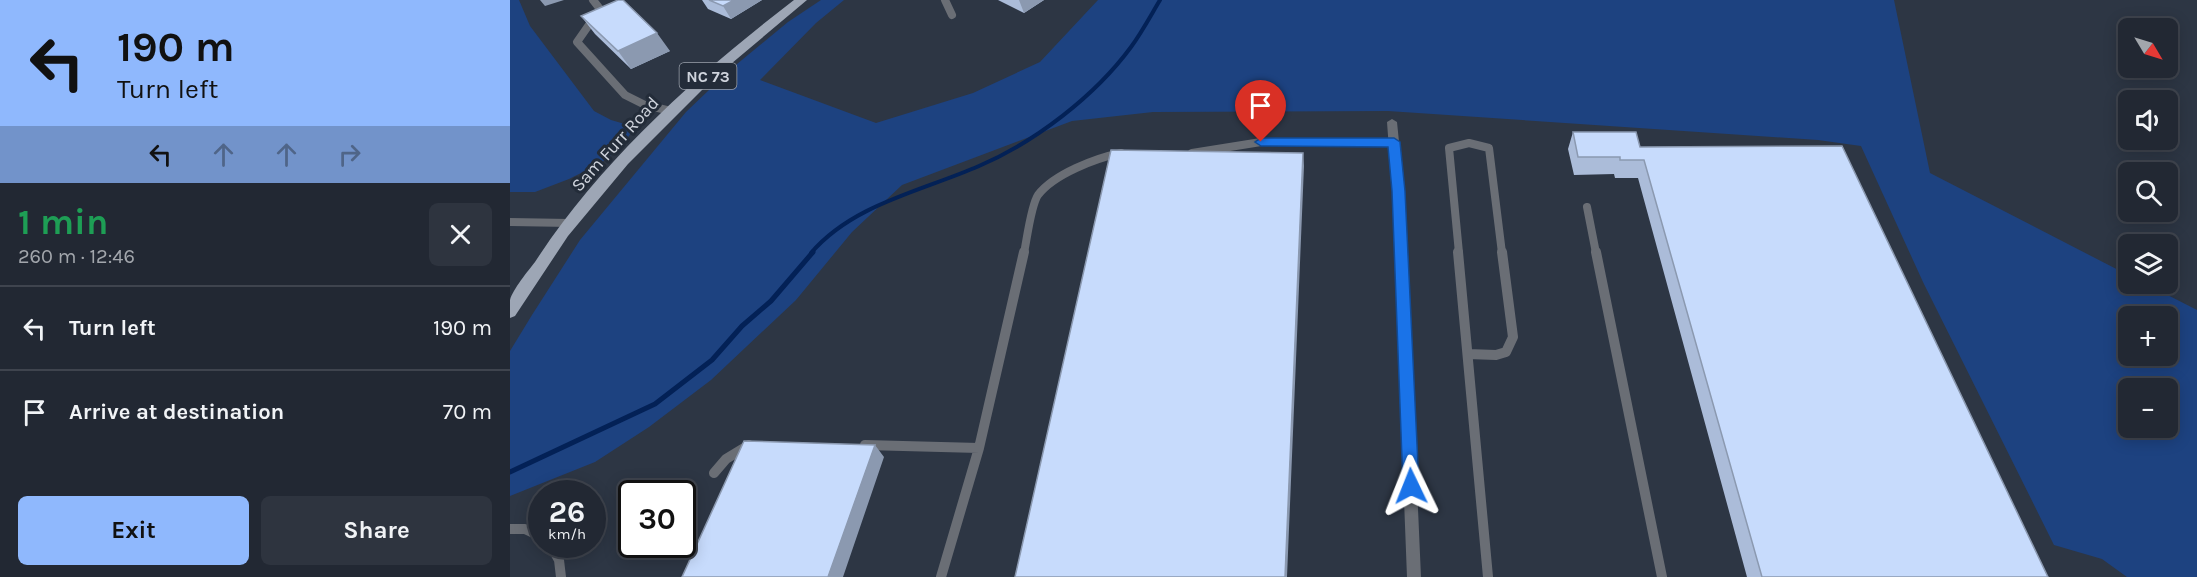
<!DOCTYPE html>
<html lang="en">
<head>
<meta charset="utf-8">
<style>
	:root { --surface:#222833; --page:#2e343f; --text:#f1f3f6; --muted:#a2a6ac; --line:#3f444e; --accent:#8fb8fd }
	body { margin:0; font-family:Karla,sans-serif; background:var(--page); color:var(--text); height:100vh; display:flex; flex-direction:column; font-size:22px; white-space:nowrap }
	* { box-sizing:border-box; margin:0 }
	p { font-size:20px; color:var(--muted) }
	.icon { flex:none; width:33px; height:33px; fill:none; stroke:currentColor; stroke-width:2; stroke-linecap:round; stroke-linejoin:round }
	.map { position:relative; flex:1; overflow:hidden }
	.sheet { display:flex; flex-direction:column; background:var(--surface); width:510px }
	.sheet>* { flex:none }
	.top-card { background:#8fb8fd; color:#111; overflow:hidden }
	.needle { width:39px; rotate:128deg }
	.buttons { position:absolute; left:1608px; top:18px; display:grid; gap:12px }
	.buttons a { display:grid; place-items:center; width:60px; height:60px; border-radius:9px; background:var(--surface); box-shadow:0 3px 15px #0003,0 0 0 2px var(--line); font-size:30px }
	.speed { position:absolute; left:18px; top:480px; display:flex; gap:12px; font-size:30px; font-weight:700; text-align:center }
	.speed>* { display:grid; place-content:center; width:78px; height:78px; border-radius:50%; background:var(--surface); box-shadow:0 3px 15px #0003,0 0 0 2px var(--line); line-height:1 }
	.speed small { font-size:15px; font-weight:400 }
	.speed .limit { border:3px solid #111; border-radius:9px; background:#fff; color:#111 }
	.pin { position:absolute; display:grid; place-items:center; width:51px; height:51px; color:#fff; margin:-62px -26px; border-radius:50% 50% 50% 0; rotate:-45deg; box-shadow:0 0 6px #0007 }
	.pin .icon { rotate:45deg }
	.me { position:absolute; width:66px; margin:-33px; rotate:358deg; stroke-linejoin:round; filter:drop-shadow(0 0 4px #0008) }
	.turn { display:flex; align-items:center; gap:21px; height:126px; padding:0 18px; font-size:27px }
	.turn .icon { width:78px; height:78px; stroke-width:2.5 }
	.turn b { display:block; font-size:42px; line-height:51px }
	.lanes { display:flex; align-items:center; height:57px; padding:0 18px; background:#0003; justify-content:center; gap:30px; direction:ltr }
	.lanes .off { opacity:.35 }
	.round { display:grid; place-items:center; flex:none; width:63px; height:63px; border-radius:9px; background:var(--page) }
	.headline { display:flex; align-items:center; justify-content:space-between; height:102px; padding:0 18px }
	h1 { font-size:36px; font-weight:700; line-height:45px; color:#1e9e55 }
	.action { display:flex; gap:12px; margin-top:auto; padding:12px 18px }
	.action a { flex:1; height:69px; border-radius:9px; background:var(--accent); color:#111; font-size:24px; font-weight:700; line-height:69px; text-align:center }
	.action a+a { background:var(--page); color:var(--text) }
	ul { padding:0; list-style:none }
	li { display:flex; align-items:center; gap:18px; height:84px; padding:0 18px; border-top:2px solid var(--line) }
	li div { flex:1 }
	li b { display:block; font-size:22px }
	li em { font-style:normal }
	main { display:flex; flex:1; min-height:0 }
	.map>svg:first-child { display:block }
	.green { fill:#1d4280; fill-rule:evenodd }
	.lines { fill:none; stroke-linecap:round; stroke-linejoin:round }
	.stream-far1 { stroke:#032156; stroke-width:4 }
	.stream { stroke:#032156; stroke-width:5 }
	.service-far1 { stroke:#6a6e75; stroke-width:8 }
	.service { stroke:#6a6e75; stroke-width:10 }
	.minor { fill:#6a6e75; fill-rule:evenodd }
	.primary { fill:#9da6b5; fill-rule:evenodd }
	.wall { fill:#abbcd9 }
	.shaded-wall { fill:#8b99b0 }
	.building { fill:#c7dbfc; stroke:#8b99b0; stroke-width:1.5 }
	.route { fill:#1a73e8; stroke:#114b97; stroke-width:1.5 }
	.labels { text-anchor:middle; stroke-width:6; stroke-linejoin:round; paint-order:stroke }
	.shield { fill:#232c39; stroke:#9ba1ab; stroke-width:1.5 }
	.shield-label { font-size:16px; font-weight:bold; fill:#ced3dc }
	.street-label { font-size:18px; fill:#ced3dc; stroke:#232c39 }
</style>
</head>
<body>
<main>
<section class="sheet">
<div class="top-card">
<div class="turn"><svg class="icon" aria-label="left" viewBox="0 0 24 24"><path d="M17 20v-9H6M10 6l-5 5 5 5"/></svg><div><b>190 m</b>Turn left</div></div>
<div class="lanes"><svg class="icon" aria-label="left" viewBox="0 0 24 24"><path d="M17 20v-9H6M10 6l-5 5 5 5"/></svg><svg class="icon off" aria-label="ahead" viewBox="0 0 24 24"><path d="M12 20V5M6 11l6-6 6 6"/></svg><svg class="icon off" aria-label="ahead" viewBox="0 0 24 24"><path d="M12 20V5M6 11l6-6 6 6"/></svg><svg class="icon off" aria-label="right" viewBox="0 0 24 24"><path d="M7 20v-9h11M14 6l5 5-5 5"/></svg></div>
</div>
<div class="headline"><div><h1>1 min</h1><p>260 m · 12:46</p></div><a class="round"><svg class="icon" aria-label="close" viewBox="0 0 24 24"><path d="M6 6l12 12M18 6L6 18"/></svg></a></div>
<ul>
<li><svg class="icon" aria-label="left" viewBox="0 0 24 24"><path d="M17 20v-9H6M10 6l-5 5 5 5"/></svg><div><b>Turn left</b></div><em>190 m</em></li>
<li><svg class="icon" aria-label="arrive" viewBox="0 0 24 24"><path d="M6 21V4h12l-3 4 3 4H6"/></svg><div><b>Arrive at destination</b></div><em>70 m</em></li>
</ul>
<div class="action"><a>Exit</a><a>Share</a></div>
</section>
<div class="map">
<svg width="1687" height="577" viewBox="0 0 1687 577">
	<rect width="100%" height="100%" fill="#2d3644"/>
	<path class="green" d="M0 0H9L20 26 84 111 101 120 125 127 112 146 91 163 59 179 25 192H0Z
		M311 0H334L306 23 250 80 366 123 463 93 530 62 588 0H1384L1420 173 1618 275V284H1636L1687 310V577H1617L1592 559 1544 545 1413 282 1351 146 1308 140 878 111 643 112 562 121 392 185 342 232 286 300 201 380 139 427 85 462 0 496V351L22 315 70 240 176 112 221 69 278 22ZM1618 316H1658V356H1618ZM1618 388H1658V428H1618Z"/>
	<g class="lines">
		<path class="stream-far1" d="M301 253C343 204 412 191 469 166 525 142 585 96 621 47 632 32 641 15 650 0"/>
		<path class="stream" d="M0 472 145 404 202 360 232 326 261 301 303 252"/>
		<path class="service-far1" d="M83 0 90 9 67 42 115 95 135 105 161 111
			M435 0 442 15
			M682 153 751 142H884
			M1077 207 1086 253
			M514 253C517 239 521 205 528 195 544 174 586 158 611 153
			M949 253 939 148 959 143 979 148 992 253"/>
		<path class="service" d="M948 252 978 577
			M1086 252 1152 577
			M958 354 986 355 996 352 1003 337 992 252
			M355 445 469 448
			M204 473 216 459 239 445
			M0 529H15L32 537
			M40 544 49 560 51 577
			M431 577 469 448 514 252"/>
		<path class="minor" d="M882 119 887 122 894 191 911 577H897L882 191 877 122Z
			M0 218 60 219 66 223 60 227 0 226Z"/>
		<path class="primary" d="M284 0H297L203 79 118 164 58 236 5 316 0 318C0 313 0 305 0 300 3 289 18 271 25 262 92 159 188 74 284 0Z"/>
	</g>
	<path class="wall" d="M192 0H252L221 19 198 9Z
		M488 0H534L514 13Z
		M71 16 160 51 121 69 85 34Z
		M1063 132 1130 147 1538 577H1237L1128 178H1105L1104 174 1064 175 1058 149Z"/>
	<path class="shaded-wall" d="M30 0H54L35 6Z
		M224 0H252L221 19 213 6Z
		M509 0H534L514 13Z
		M147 33 160 51 121 69 108 51Z
		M793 153 794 166 777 577H775Z
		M365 445 374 457 333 577H318Z"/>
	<path class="building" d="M108 0H113L147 33 108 51 71 16Z
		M199 0H224L213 6Z
		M1063 132H1126L1130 147 1332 146 1538 577H1252L1134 160H1110V157H1068Z
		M601 150 793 153 775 577H505Z
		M234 441 365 445 318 577H172Z"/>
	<path class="route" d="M751 138H884L890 142 895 191 909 486 906 491 901 494 895 491 893 486 882 191 878 147 751 146 745 142Z"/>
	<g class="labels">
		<rect class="shield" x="169.5" y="63" width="57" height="26" rx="4.5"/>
		<g class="shield-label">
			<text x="198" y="82">NC 73</text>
		</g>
		<g class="street-label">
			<text transform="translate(105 144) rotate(-48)" y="6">Sam Furr Road</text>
		</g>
	</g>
</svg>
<div class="buttons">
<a><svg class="needle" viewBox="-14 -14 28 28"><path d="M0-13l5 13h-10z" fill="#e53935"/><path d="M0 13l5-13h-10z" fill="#a2a6ac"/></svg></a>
<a><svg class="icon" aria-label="sound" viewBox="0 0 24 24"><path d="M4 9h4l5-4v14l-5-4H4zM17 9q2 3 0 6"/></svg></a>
<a><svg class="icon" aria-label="search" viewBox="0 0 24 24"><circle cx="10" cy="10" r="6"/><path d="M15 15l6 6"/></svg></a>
<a><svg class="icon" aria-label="layers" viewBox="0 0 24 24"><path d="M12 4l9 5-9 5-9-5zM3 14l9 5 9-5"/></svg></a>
<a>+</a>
<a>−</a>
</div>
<div class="speed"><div>26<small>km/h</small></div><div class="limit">30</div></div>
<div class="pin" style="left:751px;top:142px;background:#d93025"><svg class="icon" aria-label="arrive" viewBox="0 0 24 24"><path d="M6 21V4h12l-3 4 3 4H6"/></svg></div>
<svg class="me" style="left:901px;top:486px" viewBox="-20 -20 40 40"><path d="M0-17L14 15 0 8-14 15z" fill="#1a73e8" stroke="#fff" stroke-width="4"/></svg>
</div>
</main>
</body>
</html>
